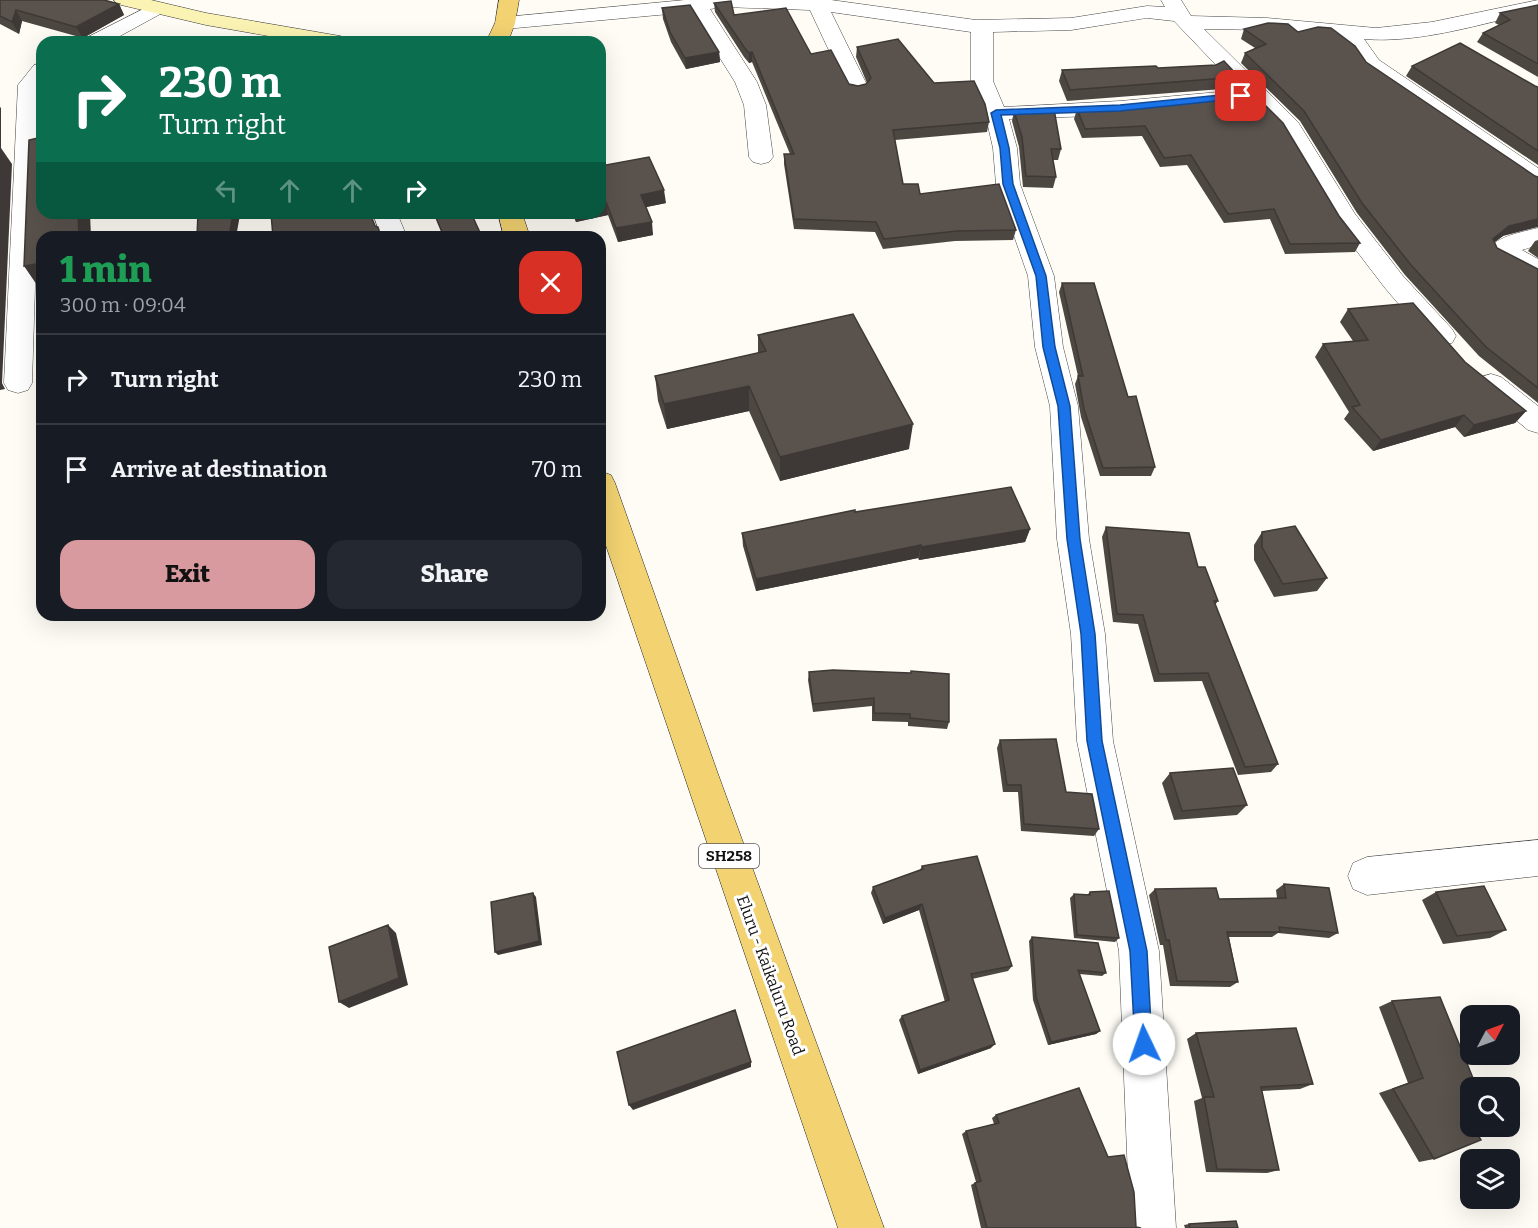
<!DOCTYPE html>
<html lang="en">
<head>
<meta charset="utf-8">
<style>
	:root { --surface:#171b24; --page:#242831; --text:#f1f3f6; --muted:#9ea1a6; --line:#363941; --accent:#d99a9f }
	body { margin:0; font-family:Bitter,serif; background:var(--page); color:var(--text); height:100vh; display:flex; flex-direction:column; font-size:22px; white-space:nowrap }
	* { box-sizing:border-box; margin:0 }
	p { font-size:20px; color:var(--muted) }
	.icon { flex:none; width:33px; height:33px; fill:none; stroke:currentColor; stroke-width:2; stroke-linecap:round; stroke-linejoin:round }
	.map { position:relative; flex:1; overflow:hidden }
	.drawer { position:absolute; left:36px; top:231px; width:570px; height:390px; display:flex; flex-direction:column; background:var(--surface); border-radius:18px; box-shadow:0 6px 24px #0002 }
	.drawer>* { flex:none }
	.top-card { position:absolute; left:36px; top:36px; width:570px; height:183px; border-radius:18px; box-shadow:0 6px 24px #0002; background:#0b6e4f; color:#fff; overflow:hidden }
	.needle { width:39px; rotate:49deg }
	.fabs { position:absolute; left:1460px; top:1005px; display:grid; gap:12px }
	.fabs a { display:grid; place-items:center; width:60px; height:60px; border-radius:12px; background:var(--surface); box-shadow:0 6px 24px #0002; font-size:30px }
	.pin { position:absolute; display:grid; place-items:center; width:51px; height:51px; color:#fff; margin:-26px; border-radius:12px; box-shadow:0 3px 9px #0006 }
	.me { position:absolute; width:66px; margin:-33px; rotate:357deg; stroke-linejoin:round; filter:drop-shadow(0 0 4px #0008) }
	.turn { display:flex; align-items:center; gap:21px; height:126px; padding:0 24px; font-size:27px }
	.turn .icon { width:78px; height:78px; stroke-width:2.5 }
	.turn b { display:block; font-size:42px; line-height:51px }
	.lanes { display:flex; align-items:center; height:57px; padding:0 24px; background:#0003; justify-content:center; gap:30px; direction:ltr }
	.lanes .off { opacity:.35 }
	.round { display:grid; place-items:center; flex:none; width:63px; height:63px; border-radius:18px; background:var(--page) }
	.headline { display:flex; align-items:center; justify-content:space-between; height:102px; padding:0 24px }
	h1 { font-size:36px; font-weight:800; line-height:45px; color:#1e9e55 }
	.primary-button { display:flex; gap:12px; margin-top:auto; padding:12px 24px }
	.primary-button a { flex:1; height:69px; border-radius:18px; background:var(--accent); color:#111; font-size:24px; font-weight:800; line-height:69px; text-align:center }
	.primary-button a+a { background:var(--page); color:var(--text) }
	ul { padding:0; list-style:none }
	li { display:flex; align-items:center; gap:18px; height:90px; padding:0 24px; border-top:2px solid var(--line) }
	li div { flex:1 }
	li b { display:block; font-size:22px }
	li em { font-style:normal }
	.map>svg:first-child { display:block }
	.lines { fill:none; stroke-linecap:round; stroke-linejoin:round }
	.minor-casing { stroke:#444; stroke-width:1 }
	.secondary-casing { stroke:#333; stroke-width:1 }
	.primary-casing { stroke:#222; stroke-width:1 }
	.minor { fill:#fff; fill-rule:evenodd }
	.secondary { fill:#fbf3b3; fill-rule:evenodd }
	.primary { fill:#f2d271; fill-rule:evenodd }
	.wall { fill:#4d4742 }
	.shaded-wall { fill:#3e3936 }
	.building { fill:#59524d; stroke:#3e3936; stroke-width:1.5 }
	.route { fill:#1a73e8; stroke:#114b97; stroke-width:1.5 }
	.labels { text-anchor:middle; stroke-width:6; stroke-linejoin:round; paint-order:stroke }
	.shield { fill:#fff; stroke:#585858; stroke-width:1.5 }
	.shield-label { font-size:15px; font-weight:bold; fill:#111 }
	.street-label { font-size:16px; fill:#111; stroke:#fff }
</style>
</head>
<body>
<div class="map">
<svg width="1538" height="1228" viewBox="0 0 1538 1228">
	<rect width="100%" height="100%" fill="#fefcf5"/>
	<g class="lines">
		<defs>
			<path id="minor" d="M685 0H831L976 20 1071 18 1147 6 1165 7 1161 0H1181L1191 16 1267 18 1376 28 1432 22 1538 0V11C1484 23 1419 44 1364 39L1379 60 1538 168V186L1530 184 1363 70 1341 37 1267 30 1204 29 1298 122 1355 214 1403 276 1452 329 1456 336 1452 343 1442 345 1432 343 1385 288 1336 224 1281 131 1252 102 1120 115 1009 119 1017 148 1020 184 1054 276 1063 347 1078 406 1089 539 1105 634 1113 741 1159 951 1176 1228H1130L1119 951 1077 741 1071 634 1057 539 1050 406 1035 347 1028 276 996 184 993 148 985 113 971 81V32L831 12 868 87 865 92 857 94 849 92 846 87 810 10 724 7 710 9 757 82 766 105 773 157 769 162 761 164 753 162 749 157 744 105 735 82 691 12 505 29 498 27 495 23 498 19 505 17ZM1147 18 1174 21 1240 90 1120 101 1004 107 993 81V32L1071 30Z
				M157 2 164 4 167 8 164 12 109 42H82L86 38Z
				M42 63 32 383 28 390 18 393 8 390 4 383 18 85 34 65Z
				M373 213H397L407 237H381Z
				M1538 228V245L1522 250 1538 259V279L1529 276 1492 256 1488 250C1497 236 1522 232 1538 228Z
				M1491 374 1501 377 1538 406V433L1528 430 1481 391 1477 384 1481 377Z
				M1538 840V876L1367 895 1353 889 1348 876 1353 863 1367 857Z"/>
			<path id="secondary" d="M114 0H151L206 13 340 36 347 38 351 42H303L206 25 117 4Z"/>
			<path id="primary" d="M499 0H519L515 23 508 42H486L495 23Z
				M498 213H522L530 237H504Z
				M600 471 611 475 615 483 718 774 884 1228H838L600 528Z"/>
		</defs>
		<use href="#minor" class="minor-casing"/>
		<use href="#secondary" class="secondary-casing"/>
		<use href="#primary" class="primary-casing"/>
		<use href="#minor" class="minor"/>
		<use href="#secondary" class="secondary"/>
		<use href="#primary" class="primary"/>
	</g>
	<path class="wall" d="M0 0 119 4 124 15 83 38 22 21 19 34 0 24Z
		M714 3 734 15 811 54 849 84 858 86 866 84 867 83 856 57 857 47 934 83 989 122 987 132 895 140 903 184 920 194 1016 230 1013 240 955 241 883 249 875 232 794 229 784 164V154H790L752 62 749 63 744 57 715 12Z
		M1538 5V77L1477 42 1483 33 1499 25 1495 23 1500 13Z
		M662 8 719 52 720 62 686 69 671 42 663 19Z
		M1244 29 1298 32 1366 62 1503 236 1494 242 1497 248 1538 269V403L1479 356 1405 275 1357 213 1300 121 1241 63 1245 53 1255 48 1241 39Z
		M1216 65 1239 77 1235 88 1067 101 1059 81 1062 70 1158 68Z
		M1412 66 1538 87V165L1406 76Z
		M1123 108 1339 216 1360 243 1355 252 1285 254 1270 219 1224 223 1187 165 1160 167 1142 136 1082 138 1074 119 1077 109Z
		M1014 111 1061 149 1058 160H1053L1056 177 1053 188 1023 187 1019 147 1012 121Z
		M600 166 666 203 646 207 653 235 618 242 608 215 576 222 572 213H600Z
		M1538 240V258L1528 251 1535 241Z
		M1062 283 1128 397 1155 467 1151 476H1100L1081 417 1075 384 1078 376 1059 292Z
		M1348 309 1465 362 1526 411 1515 423 1464 437 1455 427 1373 451 1344 419 1349 412 1315 357 1323 344 1353 341 1340 322Z
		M758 335 909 449 780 481 749 411 667 429 658 401 655 376 758 353Z
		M855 512 1030 529 1025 542 919 560 918 558 756 591 743 546 742 533Z
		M1106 527 1198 567 1218 601 1215 605 1278 764 1271 772 1238 775 1202 681 1154 682 1138 624 1113 622 1102 537Z
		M1262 532 1327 578 1317 591 1274 597 1254 560V545Z
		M911 671 949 722 947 729 908 726V722L872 721V706L813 712 808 680 809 672 911 673Z
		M1000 740 1066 792 1099 829 1094 836 1021 831 1018 792H1003L997 748Z
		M1170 773 1247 805 1237 815 1174 820 1162 783Z
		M922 866 1012 966 1008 971 972 979 991 1048 918 1074 899 1020 902 1016 945 1002 919 910 883 924 871 893 873 887 920 870Z
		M1284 884 1338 933 1329 938 1278 933 1272 937H1229L1238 982 1230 987 1170 986 1163 945H1160L1149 895 1155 889 1219 899 1277 898 1276 890Z
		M1090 892 1119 938 1115 942 1074 938 1070 898 1074 894 1087 895Z
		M1436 892 1506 930 1490 938 1443 944 1422 900Z
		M1032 937 1106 973 1102 976 1079 974 1100 1031 1096 1034 1048 1045 1033 1000 1029 941Z
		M1392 1001 1476 1132 1434 1159 1419 1162 1379 1093 1408 1083 1379 1007Z
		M1196 1033 1313 1084 1300 1089 1262 1091 1279 1170 1267 1173 1206 1172 1194 1101 1202 1098 1187 1039Z
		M996 1115 1136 1227 1141 1228H981L971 1185 976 1182 962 1134 966 1131 994 1124 992 1118Z
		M1189 1224 1238 1228H1185L1184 1225Z"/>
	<path class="shaded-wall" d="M119 4 124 15 83 38 76 27Z
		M16 10 22 21 19 34 12 22Z
		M719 52 720 62 686 69 685 58Z
		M752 52V62L749 63V53Z
		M0 107 1 108V148L12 164 2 383 5 389 0 390Z
		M664 190 666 203 642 208 641 195Z
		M606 202 608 215 576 222 574 213H600V203Z
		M78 213H90L91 237H79Z
		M233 213H238L240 215 236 237H229Z
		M1538 219V227L1503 236 1486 249 1493 239 1509 226Z
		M652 222 653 235 618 242 616 228Z
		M42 263V284L37 285 24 266Z
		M749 386V411L667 429 664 404Z
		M1526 411 1515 423 1464 437 1474 425Z
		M1464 415 1455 427 1373 451 1381 440Z
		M913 424 909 449 780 481V457Z
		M1030 529 1025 542 919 560 921 547Z
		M921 545 918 558 756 591V579Z
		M533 893 536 897 542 945 498 955 495 952Z
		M922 904 919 910 883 924 885 918Z
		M388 925 396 933 408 985 349 1008 339 1002Z
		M1100 1031 1096 1034 1048 1045 1051 1042Z
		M995 1044 991 1048 918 1074 920 1070Z
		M751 1062V1067L633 1110 629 1105Z"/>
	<path class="building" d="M0 0H104L119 4 76 27 16 10 12 22 0 16Z
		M731 1 734 15 786 8 811 54 831 50 849 84 858 86 866 84 871 78 857 47 898 39 934 83 974 81 985 104 989 122 893 130 903 184H918L920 194 999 184 1016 230 957 231 884 239 876 222 794 219 784 154H794L752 52 749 53 744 47 714 3Z
		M690 5 719 52 685 58 670 32 662 8Z
		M1538 5V64L1483 33 1510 20 1500 13Z
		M1268 23 1288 24 1298 32 1318 27 1331 28 1355 46 1366 62 1535 176 1538 177V219L1509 226 1493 239 1497 248 1538 269V388L1486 347 1411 265 1362 203 1304 111 1245 53 1266 44 1244 29Z
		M1460 43 1535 86 1538 87V151L1412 66Z
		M1224 61 1239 77 1070 90 1062 70 1156 66 1158 68 1216 65Z
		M1255 95 1283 123 1339 216 1360 243 1290 244 1274 209 1228 214 1191 155 1164 158 1145 126 1085 129 1077 109 1123 108Z
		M1054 109 1061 149H1051L1056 177 1026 176 1022 137 1014 111Z
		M42 137V213H78L79 237H42V263L24 266 29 140Z
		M649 157 664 190 641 195 652 222 616 228 606 202 600 203V166Z
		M198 213H233L229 237H197Z
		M271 213H370L375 226 378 227 381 237H273Z
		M434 213H471L482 237H444Z
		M1062 283H1094L1128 397 1136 396 1155 467 1103 468 1084 409 1078 376H1083Z
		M1413 303 1465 362 1526 411 1474 425 1464 415 1381 440 1352 407 1360 405 1323 344 1368 340 1348 309Z
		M853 314 913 424 780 457 749 386 664 404 655 376 766 351 758 335Z
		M1011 487 1030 529 921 547V545L756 579 742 533 855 510V512Z
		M1295 526 1327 578 1283 584 1262 547V532Z
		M1106 527 1189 533 1198 567H1205L1218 601H1214L1278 764 1245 767 1208 673 1159 674 1143 615 1117 614Z
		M833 670 911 673V671L949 674V722L910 718V714L874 713V698L813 704 809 672Z
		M1056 739 1066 792 1092 794 1099 829 1024 824 1021 785H1007L1000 740Z
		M1233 768 1247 805 1182 811 1170 773Z
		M977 856 1012 966 971 974 995 1044 920 1070 902 1016 949 1000 922 904 885 918 873 887 923 869 922 866Z
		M1284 884 1329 888 1338 933 1279 927 1280 932H1227L1238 982 1177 981 1169 940H1166L1155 889 1216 888 1219 899 1286 898Z
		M1484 886 1506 930 1457 936 1436 892Z
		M1109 891 1119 938 1077 935 1074 894 1090 895V892Z
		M533 893 539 941 495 952 491 902Z
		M388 925 399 978 339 1002 329 947Z
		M1032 937 1098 943 1106 973 1078 970 1100 1031 1051 1042 1036 997Z
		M1440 997 1477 1088H1470V1126H1491L1476 1132 1481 1140 1434 1159 1393 1089 1423 1078 1392 1001Z
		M735 1010 751 1062 629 1105 617 1052Z
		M1296 1028 1313 1084 1261 1087 1279 1170 1217 1169 1204 1097H1214L1196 1033Z
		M1079 1088 1108 1157 1124 1155 1134 1192 1136 1227 1141 1228H987L975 1183 981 1181 966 1131 999 1123 996 1115Z
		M1236 1221 1238 1228H1190L1189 1224Z"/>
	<path class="route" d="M1241 93 1244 94V98L1120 111 1001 115 1009 148 1013 184 1046 276 1055 347 1070 406 1080 539 1095 634 1102 741 1147 951 1152 1044 1150 1050 1144 1052 1137 1050 1135 1044 1130 951 1087 741 1081 634 1067 539 1058 406 1043 347 1036 276 1003 184 1000 148 991 113 996 110 1120 105Z"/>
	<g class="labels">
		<rect class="shield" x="699" y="844" width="60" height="24" rx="4.5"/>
		<g class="shield-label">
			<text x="729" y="861">SH258</text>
		</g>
		<g class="street-label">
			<text transform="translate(771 975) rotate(70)" y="6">Eluru - Kaikaluru Road</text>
		</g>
	</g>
</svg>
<div class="fabs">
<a><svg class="needle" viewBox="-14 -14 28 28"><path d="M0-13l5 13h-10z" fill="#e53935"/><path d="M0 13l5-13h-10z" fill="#9ea1a6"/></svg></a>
<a><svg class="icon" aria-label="search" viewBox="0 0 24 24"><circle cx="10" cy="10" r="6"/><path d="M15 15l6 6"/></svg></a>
<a><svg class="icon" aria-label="layers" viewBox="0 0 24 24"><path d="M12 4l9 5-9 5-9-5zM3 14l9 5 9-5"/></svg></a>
</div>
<div class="pin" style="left:1241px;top:96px;background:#d93025"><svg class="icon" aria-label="arrive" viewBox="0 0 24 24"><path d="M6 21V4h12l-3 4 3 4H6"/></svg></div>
<svg class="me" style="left:1144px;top:1044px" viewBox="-20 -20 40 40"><circle r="19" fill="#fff"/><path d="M0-13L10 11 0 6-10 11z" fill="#1a73e8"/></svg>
<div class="top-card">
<div class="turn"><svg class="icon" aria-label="right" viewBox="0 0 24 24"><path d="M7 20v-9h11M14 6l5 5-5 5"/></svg><div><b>230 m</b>Turn right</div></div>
<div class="lanes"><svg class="icon off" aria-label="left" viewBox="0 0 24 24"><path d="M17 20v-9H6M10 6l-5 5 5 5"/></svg><svg class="icon off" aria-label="ahead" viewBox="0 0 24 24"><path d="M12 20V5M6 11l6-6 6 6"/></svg><svg class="icon off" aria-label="ahead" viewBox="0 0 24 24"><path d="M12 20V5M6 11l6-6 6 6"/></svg><svg class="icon" aria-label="right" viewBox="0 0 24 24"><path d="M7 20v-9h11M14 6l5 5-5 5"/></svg></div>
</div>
<section class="drawer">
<div class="headline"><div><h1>1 min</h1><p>300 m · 09:04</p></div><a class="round" style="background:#d93025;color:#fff"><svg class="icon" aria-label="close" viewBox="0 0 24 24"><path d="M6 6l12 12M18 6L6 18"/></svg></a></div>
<ul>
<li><svg class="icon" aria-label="right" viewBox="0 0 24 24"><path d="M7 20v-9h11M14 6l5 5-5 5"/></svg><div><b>Turn right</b></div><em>230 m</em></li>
<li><svg class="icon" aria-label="arrive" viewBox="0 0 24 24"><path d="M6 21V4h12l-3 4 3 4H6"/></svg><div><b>Arrive at destination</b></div><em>70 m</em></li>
</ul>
<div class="primary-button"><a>Exit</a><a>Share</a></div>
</section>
</div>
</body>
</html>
